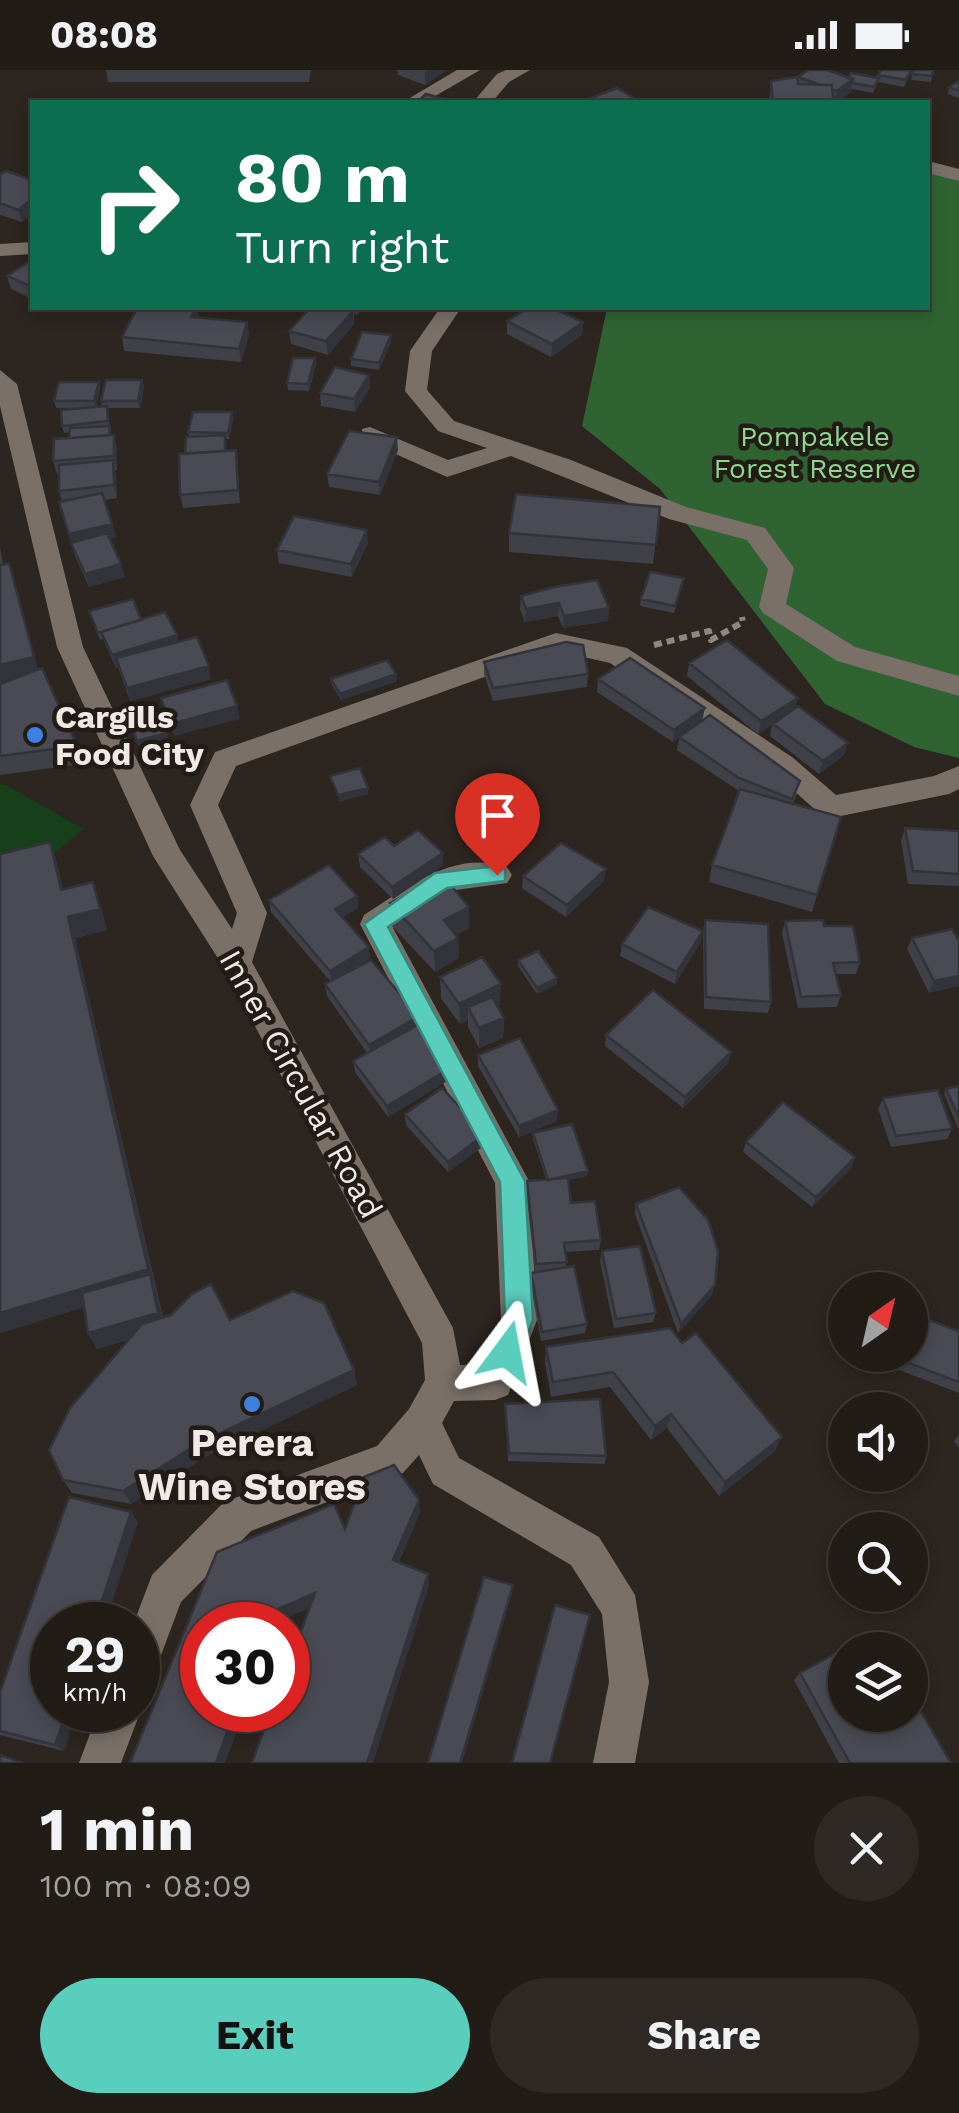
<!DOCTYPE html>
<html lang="en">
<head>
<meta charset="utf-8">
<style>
	:root { --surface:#221c17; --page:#2e2924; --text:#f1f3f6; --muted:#a2a1a1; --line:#3f3a36; --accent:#5acebd }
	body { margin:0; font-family:"Work Sans",sans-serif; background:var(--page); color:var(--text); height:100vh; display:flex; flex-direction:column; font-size:38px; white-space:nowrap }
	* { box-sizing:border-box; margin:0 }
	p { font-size:32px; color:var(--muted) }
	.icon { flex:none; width:55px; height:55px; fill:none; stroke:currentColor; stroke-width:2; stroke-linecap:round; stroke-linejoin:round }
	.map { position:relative; height:1693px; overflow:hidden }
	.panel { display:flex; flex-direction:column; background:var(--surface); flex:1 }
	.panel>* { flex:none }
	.top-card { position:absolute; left:30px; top:30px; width:900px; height:210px; border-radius:0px; box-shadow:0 5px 15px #0003,0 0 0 2px var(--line); background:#0b6e4f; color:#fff; overflow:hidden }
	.needle { width:65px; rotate:34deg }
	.tools { position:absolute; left:828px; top:1202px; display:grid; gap:20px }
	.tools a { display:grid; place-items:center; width:100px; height:100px; border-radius:50%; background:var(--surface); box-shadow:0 5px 15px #0003,0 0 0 2px var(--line); font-size:50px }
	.speed { position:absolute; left:30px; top:1532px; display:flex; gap:20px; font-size:50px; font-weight:700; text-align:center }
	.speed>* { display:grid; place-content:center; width:130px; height:130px; border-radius:50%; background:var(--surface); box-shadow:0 5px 15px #0003,0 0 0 2px var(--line); line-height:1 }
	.speed small { font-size:25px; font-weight:400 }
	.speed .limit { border:15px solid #d22; background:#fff; color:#111 }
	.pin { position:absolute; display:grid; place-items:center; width:85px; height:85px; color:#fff; margin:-102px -42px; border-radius:50% 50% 50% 0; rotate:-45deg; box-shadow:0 0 10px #0007 }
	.pin .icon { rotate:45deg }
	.me { position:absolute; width:110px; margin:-55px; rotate:13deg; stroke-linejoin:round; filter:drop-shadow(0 0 8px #0008) }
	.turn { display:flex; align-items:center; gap:35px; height:210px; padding:0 40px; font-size:45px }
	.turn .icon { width:130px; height:130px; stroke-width:2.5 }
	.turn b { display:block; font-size:70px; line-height:85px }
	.round { display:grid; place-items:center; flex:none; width:105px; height:105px; border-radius:52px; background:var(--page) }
	.headline { display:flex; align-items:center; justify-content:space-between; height:170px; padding:0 40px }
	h1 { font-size:60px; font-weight:700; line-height:75px }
	.button { display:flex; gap:20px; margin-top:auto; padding:20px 40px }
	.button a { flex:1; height:115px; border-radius:60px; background:var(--accent); color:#111; font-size:40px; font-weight:700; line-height:115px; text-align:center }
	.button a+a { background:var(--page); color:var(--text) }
	.status { display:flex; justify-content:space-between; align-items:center; height:70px; padding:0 50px; background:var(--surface); direction:ltr }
	.status svg { height:28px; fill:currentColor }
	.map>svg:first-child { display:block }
	.green { fill:#173f1a }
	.forest { fill:#2f6332 }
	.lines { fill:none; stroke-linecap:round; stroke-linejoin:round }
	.path { stroke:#8e8782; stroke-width:6; stroke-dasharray:8 5; stroke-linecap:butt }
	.minor { fill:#7a7068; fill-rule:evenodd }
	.wall { fill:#3f4048 }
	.shaded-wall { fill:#33343b }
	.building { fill:#494a54; stroke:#33343b; stroke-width:2.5 }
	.route { fill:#5acebd; stroke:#3a867b; stroke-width:2.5 }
	.shop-dot { fill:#3f7fe0; stroke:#231c15; stroke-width:4 }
	.labels { text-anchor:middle; stroke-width:9; stroke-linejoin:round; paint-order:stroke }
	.far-park-label { font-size:28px; fill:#8cd88e; stroke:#231c15 }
	.poi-label { font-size:32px; font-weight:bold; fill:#efeae5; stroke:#231c15; text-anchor:start }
	.street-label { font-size:32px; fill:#efeae5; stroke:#231c15 }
	.near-poi-label { font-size:38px; font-weight:bold; fill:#efeae5; stroke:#231c15 }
</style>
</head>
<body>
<div class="status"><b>08:08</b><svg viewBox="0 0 49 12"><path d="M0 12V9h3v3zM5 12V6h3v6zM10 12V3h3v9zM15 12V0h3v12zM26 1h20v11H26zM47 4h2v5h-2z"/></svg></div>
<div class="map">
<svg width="959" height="1693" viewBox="0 0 959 1693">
	<rect width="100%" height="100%" fill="#2d251f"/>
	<path class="green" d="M0 714 6 715 83 759 54 784 0 798Z"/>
	<path class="forest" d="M928 102 959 107V688L914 677 825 634 660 419 582 356 607 238H928Z"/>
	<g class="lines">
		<path class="path" d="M654 575 709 561 711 570 743 552 742 547"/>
		<path class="minor" d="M457 0H480L425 32H403Z
			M506 0H530L509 12 492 32H473L497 4Z
			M928 91 959 99V111L928 103Z
			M32 172V184L0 186V174Z
			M440 238H461L432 281 427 320 454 351 571 390 686 437 765 458 794 498 786 534 855 577 959 606V626L837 591 763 543 759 537 768 499 747 470 669 449 511 386 447 407 362 369V359L370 357 448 390 487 378 438 361 405 321 410 281Z
			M0 300 17 314 83 577 180 780 232 859 237 843 190 735 215 682 556 563 627 578 792 687 836 725 934 706 959 696V719L949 724 831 748 821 745 772 701 610 593 557 581 236 696 218 735 267 843 252 892 453 1258 460 1295 484 1294 501 1250 495 1113 360 854 364 845C406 818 454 779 507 797L512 805 507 813 448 821 393 858 529 1111 537 1250 508 1325 495 1330 454 1331 442 1353 459 1388 599 1467 635 1525 649 1612 635 1693H593L609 1612 602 1544 571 1495 433 1414 419 1385 403 1403 251 1461 181 1532 152 1609 138 1615V1555H133L152 1505 224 1432 377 1376 409 1339 425 1310 422 1273 226 901 153 786 57 577 0 336Z
			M138 1633 141 1640 121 1693H79L99 1640H138Z"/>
	</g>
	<path class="wall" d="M106 0H311L309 12H108Z
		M397 0H447L425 15 398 5Z
		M912 0 904 17 878 12 873 23 851 19V22L844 27 845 32H769L771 11 798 12V7L877 8 878 5Z
		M913 0H933L931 12 911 10Z
		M959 11V28L948 24 949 17Z
		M0 105 32 110 22 152 0 145Z
		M32 190V229L11 219 7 206Z
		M137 238H197L199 248 247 252 249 265 241 292 124 281 122 267Z
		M310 238H363L357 245 354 244V254L328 285 291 274 289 261Z
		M507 251 583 252 582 265 551 287 507 264Z
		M391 265V272L379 300 351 296V289Z
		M315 288 316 295 309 321 288 320 287 313Z
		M369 305 370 318 355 342 321 336 320 323Z
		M142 310 144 317 140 338H107L111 365 117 378V400H115L117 428 104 430 116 467 109 469 125 507 89 517 75 486 59 432H62L59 421V404H57L53 391 69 368 70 362 64 363 62 356 84 338H56L54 331 99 312 100 319 96 337 102 336 101 331Z
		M232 342 233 349 229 369H226V380H236L240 433 183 438 180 425 189 367 188 362Z
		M398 380 380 425 329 417 327 404Z
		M660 437 653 494 509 482V463Z
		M368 473 352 507 279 493 277 480Z
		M0 477 3 495 16 517 38 600 77 676 82 694 0 705Z
		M684 508 674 543 640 536 641 529Z
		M521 526 609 538 608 551 563 558 558 546 525 552 520 539Z
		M89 541 141 550 178 572 211 609 130 631 118 597 116 598 103 569 100 570Z
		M484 592 588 604 587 617 493 631 484 604Z
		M689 593 796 638 844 685 819 704 770 666 772 655 758 664 687 606Z
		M396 604 397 611 341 630 332 615 331 609Z
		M598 609 702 651 797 724 793 734 841 747 812 842 709 812 712 795 739 721 677 680 679 668 673 672 597 622Z
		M905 758 959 761V816L908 814 901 771Z
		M50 772 57 794 63 820 100 834 107 860 75 868 163 1247 230 1250 354 1300 357 1315 205 1387 131 1434 72 1423 63 1410 128 1270 97 1279 88 1263 84 1237 0 1263Z
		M394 776 443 795 393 829 360 797 358 784Z
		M523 806 604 811 566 847 522 818Z
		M357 826 358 838 343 847 370 888 349 902 419 954 457 994V1005L388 1047 355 1002 353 991 367 983 327 926 325 914 330 911 271 842 269 830Z
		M390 833 469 837V858L456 865 458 868 459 888 435 902 391 855Z
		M705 850 771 932 768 943 704 939 703 861Z
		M785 851 860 892 856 904H836L841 925 837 937 798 938 782 863Z
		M703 861 700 873 675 914 620 886 622 874Z
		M912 868 959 871 929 923 907 879Z
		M518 890 557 908V914L537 924 518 896Z
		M440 907 500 934 497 936 504 948 503 968 479 978 468 957V950L460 954 441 928Z
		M606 965 731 982 728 993 683 1038 605 976Z
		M478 985 557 1051 519 1067 478 996Z
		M959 1016V1058H958L944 1024 946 1019Z
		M883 1028 952 1059 947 1069 891 1077 878 1039Z
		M405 1044 485 1075 448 1102 406 1055Z
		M533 1063 588 1101 587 1106 568 1110 571 1133 601 1170 599 1180 565 1182 566 1197 587 1254 585 1263 541 1271 530 1212 531 1203 535 1202 526 1121 527 1111 546 1109 533 1069Z
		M746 1072 855 1087 851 1098 812 1137 743 1082Z
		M636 1134 712 1225 678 1263 635 1144Z
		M602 1181 656 1243 653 1252 614 1258 600 1191Z
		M670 1258 775 1381 719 1426 667 1358 651 1370 610 1317 551 1327 545 1293 546 1277Z
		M959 1261V1323L860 1285H910Z
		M505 1334 606 1386 605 1394 508 1391Z
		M959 1365V1378L954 1371Z
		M138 1452 52 1640H77L64 1681 0 1665V1622Z
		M800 1603 951 1693H839L794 1610Z"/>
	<path class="shaded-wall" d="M428 0H447L425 15V2Z
		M853 9 851 22 835 32 837 21Z
		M32 129V145L22 152 18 140Z
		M196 238H197L199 248 191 247Z
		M353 241 354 254 328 285 326 271Z
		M247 252 249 265 241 292 239 279Z
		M583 252 582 265 551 287 552 274Z
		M391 265V272L379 300V293Z
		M315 288 316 295 309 321 308 314Z
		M369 305 370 318 355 342 354 329Z
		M142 310 144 317 140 338 138 331Z
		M99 312 100 319 96 338 94 331Z
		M232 342 233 349 229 369 228 363Z
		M114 365 117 378V400L114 386Z
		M397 367 398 380 380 425 379 412Z
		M113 390 116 403 117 428 114 415Z
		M112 454 116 467 72 477 69 464Z
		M367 460 368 473 352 507 351 494Z
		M9 493 41 610 0 619V595Z
		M121 494 125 507 89 517 85 504Z
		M559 533 558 546 525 552 526 539Z
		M609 538 608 551 563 558 564 546Z
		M177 565 180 578 116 588 118 597 116 598 112 585Z
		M209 596 211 609 130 631 127 618Z
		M396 604 397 611 341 630 340 624Z
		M798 628 795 641 758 664 761 651Z
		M237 636 240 649 174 666 171 654Z
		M705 638 702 651 673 672 674 660Z
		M167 663 169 669 139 677 137 671Z
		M848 673 844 685 819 704 823 691Z
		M368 718V724L339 732 338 725Z
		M50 772 57 794 69 842 61 820Z
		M443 783V795L393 829 392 817Z
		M606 799 604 811 566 847 567 835Z
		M93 812 107 860 75 868 165 1259 97 1279 88 1263 153 1216 0 1263V1243L68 847Z
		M357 826 358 838 337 851 335 839Z
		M469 837V858L445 871 444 850Z
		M703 861 700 873 675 914 677 902Z
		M458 868 459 888 435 902 434 881Z
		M369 877 370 888 331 912 330 901Z
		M959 906V916L929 923 934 911Z
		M557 908V914L537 924V918Z
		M501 914 500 934 473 948 468 937V950L460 954 459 934Z
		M419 946V957L370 987 369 975Z
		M504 948 503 968 479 978V958Z
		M731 982 728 993 683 1038 685 1027Z
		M457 994V1005L388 1047 387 1036Z
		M558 1040 557 1051 519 1067V1056Z
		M485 1064V1075L448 1102V1092Z
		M855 1087 851 1098 812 1137 816 1127Z
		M588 1101 587 1106 548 1115V1110Z
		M715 1215 712 1225 678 1263 681 1254Z
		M354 1300 357 1315 205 1387 131 1434 123 1421 199 1373Z
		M671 1344 667 1358 651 1370 655 1356Z
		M782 1367 775 1381 719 1426 725 1412Z
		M419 1430 420 1443 395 1502 393 1490Z
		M131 1442 138 1452 105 1555H94Z
		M428 1504 429 1516 373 1693H367Z
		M513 1515 512 1524 462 1693H460Z
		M315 1523 319 1534 277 1552 276 1555H266L271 1542Z
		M67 1640H77L64 1681 55 1675Z
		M235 1640H245L225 1693H216Z"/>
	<path class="building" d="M808 0H827L853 9 837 21 832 19V15H821L798 7Z
		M881 0H911L906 10 878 5Z
		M913 0H933L932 6 912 4Z
		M851 3 879 8 874 17 853 13V9L848 8Z
		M797 7 798 14 832 15 833 27H844L845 32H773L771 11Z
		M959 11V21L949 17Z
		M617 18 641 32H581Z
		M426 24 447 30 444 32H417Z
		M6 101 32 110V129L18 140 0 133V105Z
		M32 190V217L7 206Z
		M137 238H196L191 247 247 252 239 279 122 267Z
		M310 238H343L353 241 326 271 289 261Z
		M528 238H553L583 252 552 274 507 251Z
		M362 262 391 265 379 293 351 289Z
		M293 288H315L308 314 287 313Z
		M335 297 369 305 354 329 320 323Z
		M106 310H142L138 331H101Z
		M59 312H99L94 331H54Z
		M107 336 108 351 62 356 61 340Z
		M193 342H232L228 363 188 362Z
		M110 356 109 365 69 368 70 358Z
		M349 361 397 367 379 412 327 404Z
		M114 365V386L53 391 54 369Z
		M225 365V381L185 384 186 367Z
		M236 380 238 420 180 425 179 384Z
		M113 390 114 415 59 421V395Z
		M102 423 112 454 69 464 59 432Z
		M516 424 660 437 656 475 509 463Z
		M294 446 367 460 351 494 277 480Z
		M107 463 121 494 85 504 71 473Z
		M9 493 34 587 0 595V495Z
		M650 502 684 508 675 536 641 529Z
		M597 510 609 538 564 546 559 533 526 539 521 526 554 517Z
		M133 529 141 550 98 563 89 541Z
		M165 542 177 565 112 585 101 562Z
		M197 567 209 596 127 618 116 588Z
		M727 570 798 628 761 651 689 593Z
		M566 572 583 575 588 604 493 618 484 592Z
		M630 588 705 638 674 660 598 609Z
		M387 590 396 604 340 624 331 609Z
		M42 598 77 676 0 686V614Z
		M227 610 237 636 171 654 161 628Z
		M156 636 167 663 137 671 127 644Z
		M798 636 848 673 823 691 773 654Z
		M710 645 800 711 792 729 739 708 679 667Z
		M360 698 368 718 338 725 330 706Z
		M740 719 841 747 817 825 712 795Z
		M905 758 959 761V804L913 801Z
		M418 760 443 783 392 817 358 784 385 767 394 776Z
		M50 772 61 820 93 812 100 839 68 847 148 1199 0 1243V784Z
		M561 773 606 799 567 835 523 806Z
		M329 795 357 826 335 839 369 877 330 901 269 830Z
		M443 806 469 837 444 850 458 868 434 881 390 833Z
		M648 837 703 861 677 902 622 874Z
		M705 850 768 854 771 932 706 927Z
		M823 850 824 856H853L860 892 833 893 841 925 801 927 785 851Z
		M952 859 959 871V906L934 911 912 868Z
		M538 881 557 908 537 918 518 890Z
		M482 887 501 914 459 934 440 907Z
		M371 890 419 946 369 975 325 914Z
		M653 920 731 982 685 1027 606 965Z
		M492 927 504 948 479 958 468 937Z
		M423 952 457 994 387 1036 353 991Z
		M520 968 558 1040 519 1056 478 985Z
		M959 1016V1048L946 1019Z
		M442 1018 485 1064 448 1092 405 1044Z
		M938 1020 952 1059 896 1066 883 1028Z
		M783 1032 855 1087 816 1127 746 1072Z
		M572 1054 588 1101 548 1110 533 1063Z
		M568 1108 571 1133 595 1131 601 1170 564 1173 567 1192 536 1194 527 1111Z
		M679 1117 708 1150 718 1181 715 1215 681 1254 636 1134Z
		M640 1176 656 1243 616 1249 602 1181Z
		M574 1196 587 1254 542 1262 531 1203Z
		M150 1204 158 1243 88 1263 82 1223Z
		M211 1214 230 1250 293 1221 324 1233 354 1300 199 1373 123 1421 63 1410 49 1380 70 1338 142 1254 171 1245 192 1224Z
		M910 1243 959 1261V1312L888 1285H910Z
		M670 1258 682 1273 696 1263 782 1367 725 1412 671 1344 655 1356 613 1302 553 1312 546 1277Z
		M600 1329 606 1386 509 1383 505 1334Z
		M394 1395 419 1430 393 1490 428 1504 367 1693H252L271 1640H288V1596L315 1523 271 1542 266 1555H202V1640H235L216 1693H130L217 1482 334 1434 345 1459 364 1407Z
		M69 1427 131 1442 94 1555H52V1640H67L55 1675 0 1661V1622Z
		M484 1507 513 1515 460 1693H428Z
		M555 1535 590 1545 550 1693H512Z
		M874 1562 885 1580H845V1645H910V1623L951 1693H850L800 1603Z
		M0 1685 23 1693H0Z"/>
	<path class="route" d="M497 796 505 798V811L447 818 388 857 525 1111 533 1250 517 1291 507 1295 497 1291 493 1282 505 1250 500 1112 364 854 435 803Z"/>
	<g class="shop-dot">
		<circle cx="35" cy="665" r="10"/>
		<circle cx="252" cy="1334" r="10"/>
	</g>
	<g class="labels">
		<g class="far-park-label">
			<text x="815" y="376">Pompakele<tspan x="815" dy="32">Forest Reserve</tspan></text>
		</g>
		<g class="poi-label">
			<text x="55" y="658">Cargills<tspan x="55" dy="37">Food City</tspan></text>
		</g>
		<g class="street-label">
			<text transform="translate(301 1014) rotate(61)" y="11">Inner Circular Road</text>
		</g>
		<g class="near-poi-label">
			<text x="252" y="1386">Perera<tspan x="252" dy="44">Wine Stores</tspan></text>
		</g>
	</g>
</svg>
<div class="tools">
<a><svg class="needle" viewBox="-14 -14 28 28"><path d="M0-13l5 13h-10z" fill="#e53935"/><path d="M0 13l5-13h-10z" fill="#a2a1a1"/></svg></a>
<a><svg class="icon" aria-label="sound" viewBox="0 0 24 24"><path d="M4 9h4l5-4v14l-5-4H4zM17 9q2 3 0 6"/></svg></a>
<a><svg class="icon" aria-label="search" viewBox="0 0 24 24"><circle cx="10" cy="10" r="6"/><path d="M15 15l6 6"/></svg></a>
<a><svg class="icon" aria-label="layers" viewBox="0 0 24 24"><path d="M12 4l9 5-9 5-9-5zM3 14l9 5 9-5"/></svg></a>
</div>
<div class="speed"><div>29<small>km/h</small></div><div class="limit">30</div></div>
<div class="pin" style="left:497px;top:805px;background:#d93025"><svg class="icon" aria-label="arrive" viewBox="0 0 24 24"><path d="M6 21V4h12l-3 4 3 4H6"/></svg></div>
<svg class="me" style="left:507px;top:1282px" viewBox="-20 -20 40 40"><path d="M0-17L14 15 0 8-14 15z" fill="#5acebd" stroke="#fff" stroke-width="4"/></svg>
<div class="top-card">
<div class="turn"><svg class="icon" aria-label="right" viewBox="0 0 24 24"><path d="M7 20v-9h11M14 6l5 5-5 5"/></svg><div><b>80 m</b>Turn right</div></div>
</div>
</div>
<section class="panel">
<div class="headline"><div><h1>1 min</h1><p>100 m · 08:09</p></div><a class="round"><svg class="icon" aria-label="close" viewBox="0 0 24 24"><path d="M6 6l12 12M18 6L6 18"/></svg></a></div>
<div class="button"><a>Exit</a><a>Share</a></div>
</section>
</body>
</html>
